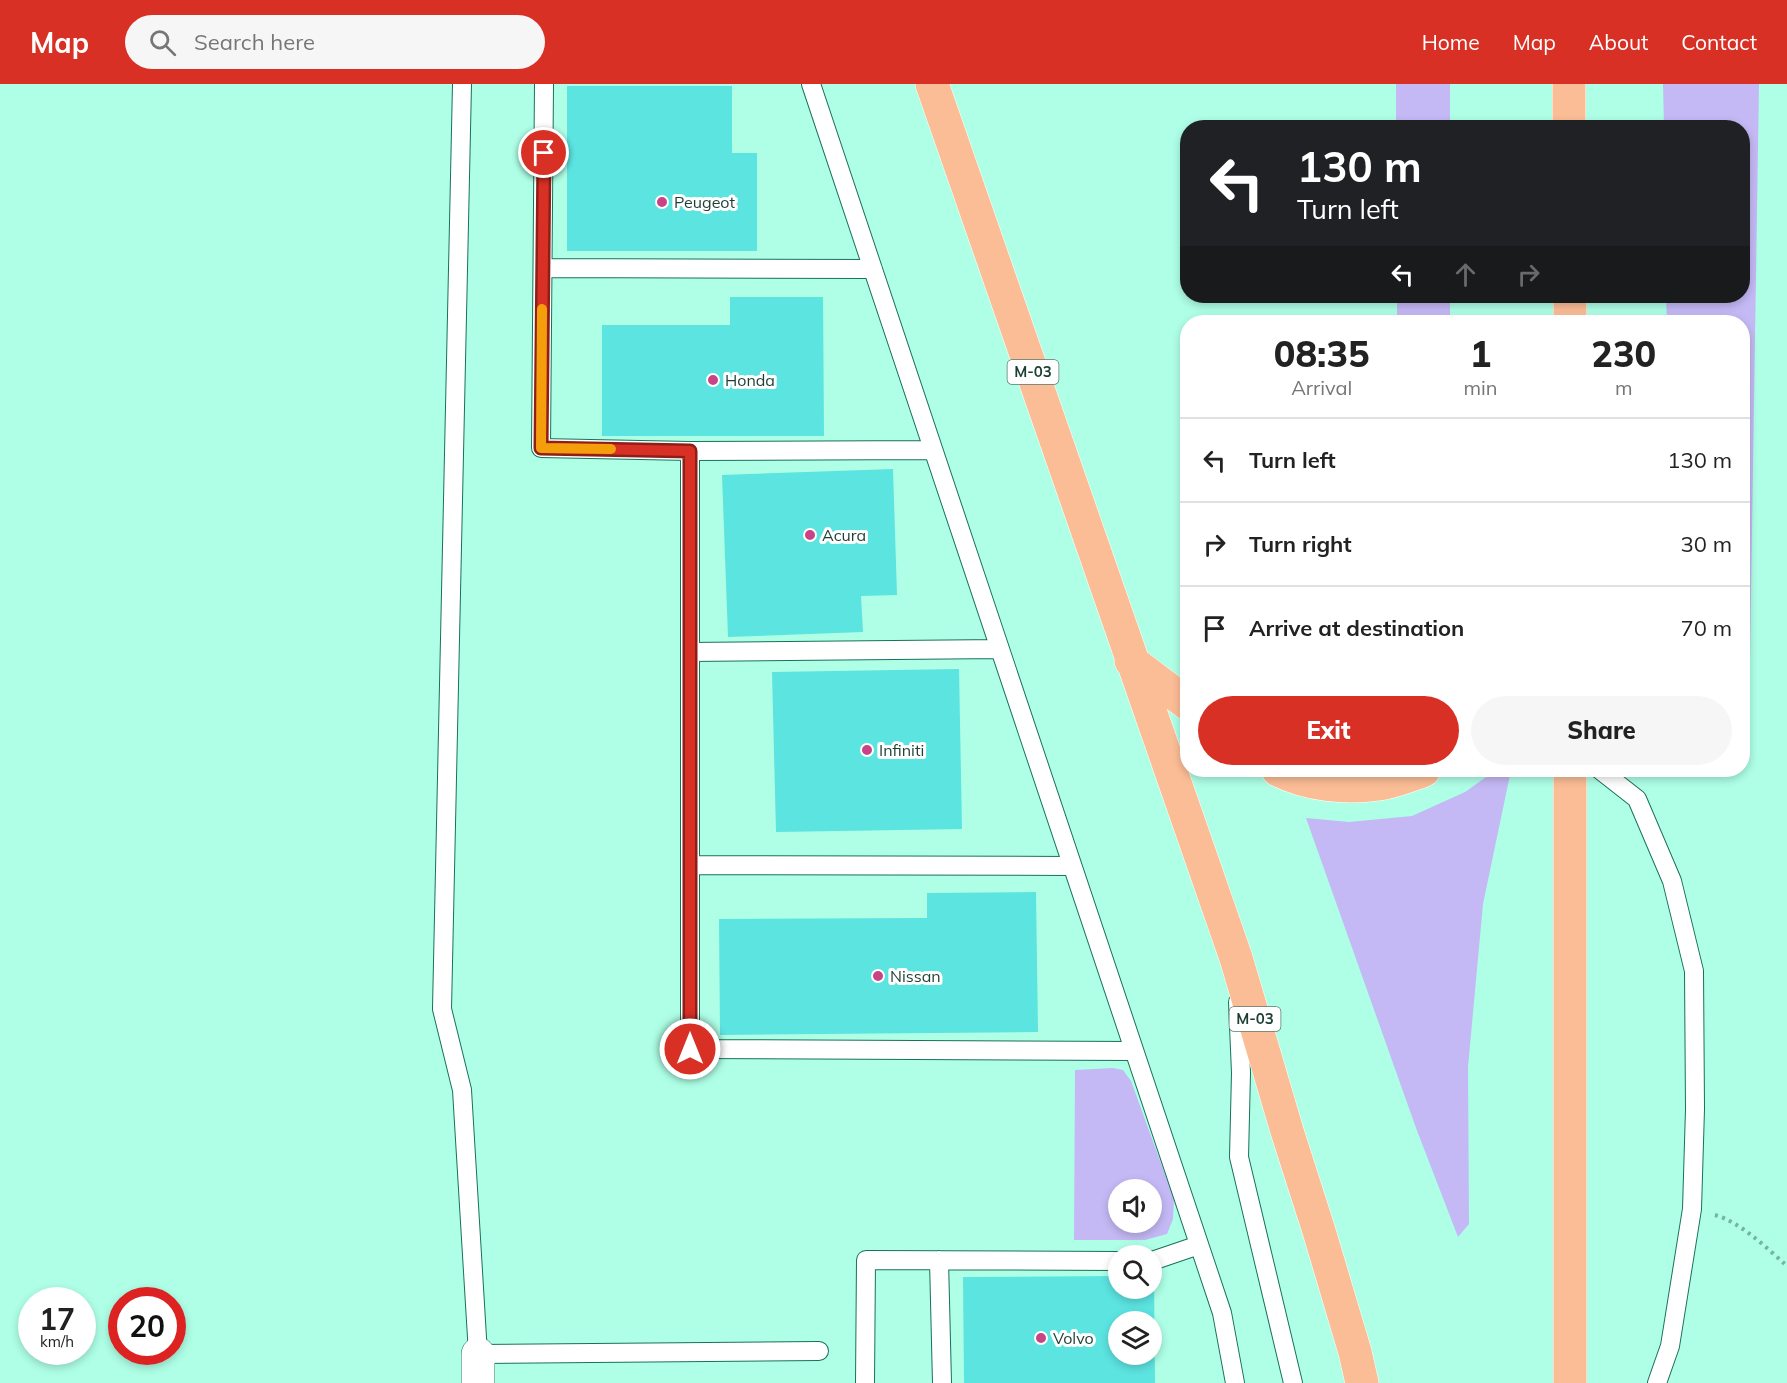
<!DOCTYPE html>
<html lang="en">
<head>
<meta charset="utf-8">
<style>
	:root { --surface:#fff; --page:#f6f6f6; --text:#222; --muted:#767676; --line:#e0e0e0; --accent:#d93025 }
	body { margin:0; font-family:Mulish,sans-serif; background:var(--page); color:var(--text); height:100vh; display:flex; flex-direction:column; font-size:22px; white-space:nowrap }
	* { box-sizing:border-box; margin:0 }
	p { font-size:20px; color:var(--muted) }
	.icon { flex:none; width:33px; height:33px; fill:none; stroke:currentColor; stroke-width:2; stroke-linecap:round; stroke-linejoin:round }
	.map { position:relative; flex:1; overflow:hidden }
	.drawer { position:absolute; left:1180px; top:231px; width:570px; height:462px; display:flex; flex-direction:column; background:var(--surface); border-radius:24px; box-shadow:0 3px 9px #0003 }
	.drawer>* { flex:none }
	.banner { position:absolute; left:1180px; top:36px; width:570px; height:183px; border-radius:24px; box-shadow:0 3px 9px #0003; background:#202124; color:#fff; overflow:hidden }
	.controls { position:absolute; left:1108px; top:1095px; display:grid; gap:12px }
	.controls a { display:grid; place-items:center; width:54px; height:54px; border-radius:50%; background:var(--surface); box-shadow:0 3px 9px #0003; font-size:30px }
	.speed { position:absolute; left:18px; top:1203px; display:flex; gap:12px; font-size:30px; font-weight:700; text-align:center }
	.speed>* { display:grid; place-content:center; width:78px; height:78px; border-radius:50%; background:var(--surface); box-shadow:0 3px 9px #0003; line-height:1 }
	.speed small { font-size:15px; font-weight:400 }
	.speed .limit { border:9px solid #d22; background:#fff; color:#111 }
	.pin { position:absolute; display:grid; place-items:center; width:51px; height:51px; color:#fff; margin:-26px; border:3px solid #fff; border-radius:50%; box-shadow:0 2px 6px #0007 }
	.me { position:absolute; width:66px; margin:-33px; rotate:0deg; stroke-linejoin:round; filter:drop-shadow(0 0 4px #0008) }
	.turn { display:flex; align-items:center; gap:21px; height:126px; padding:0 18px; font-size:27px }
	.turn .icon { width:78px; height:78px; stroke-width:2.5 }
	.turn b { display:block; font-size:42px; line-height:51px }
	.lanes { display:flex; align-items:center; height:57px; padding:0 18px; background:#0003; justify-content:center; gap:30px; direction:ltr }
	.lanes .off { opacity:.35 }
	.eta { display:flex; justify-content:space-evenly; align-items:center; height:102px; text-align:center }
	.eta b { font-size:36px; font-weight:800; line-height:42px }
	.action { display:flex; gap:12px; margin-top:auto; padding:12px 18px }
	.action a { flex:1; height:69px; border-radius:36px; background:var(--accent); color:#fff; font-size:24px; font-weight:800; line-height:69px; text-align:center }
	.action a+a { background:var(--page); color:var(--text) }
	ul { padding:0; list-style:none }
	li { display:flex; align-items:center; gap:18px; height:84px; padding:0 18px; border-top:2px solid var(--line) }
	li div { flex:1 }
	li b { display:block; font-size:22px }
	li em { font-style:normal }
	header { display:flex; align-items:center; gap:36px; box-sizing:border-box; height:84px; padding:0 30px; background:var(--accent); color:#fff }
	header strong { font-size:28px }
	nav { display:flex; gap:33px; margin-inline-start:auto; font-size:21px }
	.search { width:420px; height:54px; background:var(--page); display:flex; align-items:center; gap:15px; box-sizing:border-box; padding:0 21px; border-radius:33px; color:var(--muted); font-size:22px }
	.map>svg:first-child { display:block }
	.green { fill:#c4b9f5; fill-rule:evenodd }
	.building { fill:#5ce4e1; fill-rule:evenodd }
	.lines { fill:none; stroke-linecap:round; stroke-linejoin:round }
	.lane-casing { stroke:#19715c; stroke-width:20 }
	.street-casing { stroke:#19715c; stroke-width:34 }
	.highway-casing { stroke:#fff; stroke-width:34 }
	.path { stroke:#75b4a0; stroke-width:4; stroke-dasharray:3 4.5; stroke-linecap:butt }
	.lane { stroke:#fff; stroke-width:18 }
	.street { stroke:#fff; stroke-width:33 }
	.highway { stroke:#fbbd96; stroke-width:33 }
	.route-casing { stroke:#8d1f18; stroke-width:15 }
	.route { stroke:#d93025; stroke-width:10 }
	.slow { stroke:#f59e0b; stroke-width:10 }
	.poi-dot { fill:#c94487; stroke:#fff; stroke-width:2 }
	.labels { text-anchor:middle; stroke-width:6; stroke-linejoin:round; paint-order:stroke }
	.shield { fill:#fff; stroke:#607871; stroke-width:1.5 }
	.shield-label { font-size:15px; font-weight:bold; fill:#1c3e34 }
	.poi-label { font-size:16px; fill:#1c3e34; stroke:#fff; text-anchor:start }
</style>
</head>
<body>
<header>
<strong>Map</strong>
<div class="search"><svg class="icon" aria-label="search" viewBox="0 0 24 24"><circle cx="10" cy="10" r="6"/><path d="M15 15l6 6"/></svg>Search here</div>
<nav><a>Home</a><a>Map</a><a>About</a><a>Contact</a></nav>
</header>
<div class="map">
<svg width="1787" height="1299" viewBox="0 0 1787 1299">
	<rect width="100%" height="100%" fill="#aeffe6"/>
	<path class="green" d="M1396 0H1450V43H1396Z
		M1663 0H1759L1750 574H1743V238H1667L1666 212H1743V44L1664 43Z
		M1397 212H1450V238H1397Z
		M1496 686H1511L1483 820 1468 983 1469 1140 1458 1153 1416 1044 1306 734 1349 738 1412 732 1465 708Z
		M1113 984 1123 986 1131 997 1174 1115 1173 1135 1167 1150 1145 1156H1074L1075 986ZM1119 1106H1152V1138H1119Z"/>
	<path class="building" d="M567 2H732V69H757V167H567Z
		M730 213H823L824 352H602V241H730Z
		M893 385 897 511 861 512 863 548 728 553 722 391Z
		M959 585 962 745 776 748 772 588Z
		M1036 808 1038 948 720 951 719 835 927 834V809Z
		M1119 1192V1204H1152V1192H1154L1155 1299H964L963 1193ZM1119 1238H1152V1270H1119Z"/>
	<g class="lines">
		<defs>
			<path id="lane" d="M462 0 442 925 462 1006 478 1270 819 1267
				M544 0 541 364 690 367 933 366
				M811 0 1222 1229 1235 1299
				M543 184 873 185
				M690 367V965L1134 967
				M690 568 1000 565
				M1600 686 1637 715 1672 797 1694 887 1695 1025 1692 1125 1670 1262 1657 1299
				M690 781 1072 782
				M1238 918 1241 989 1239 1073 1293 1299
				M939 1176 942 1299
				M1152 1177 1199 1161
				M865 1299 866 1176 1119 1177"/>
			<path id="street" d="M478 1270V1299"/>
			<path id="highway" d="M932 0 1236 874 1287 1047 1319 1147 1355 1268 1362 1299
				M1569 0V44
				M1570 212V238
				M1131 577 1188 620
				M1278 686C1308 701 1345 705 1379 700 1393 698 1407 692 1420 688L1424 686
				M1570 1299V686"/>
		</defs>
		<use href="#lane" class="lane-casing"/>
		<use href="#street" class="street-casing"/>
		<use href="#highway" class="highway-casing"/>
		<path class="path" d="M1715 1131C1740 1138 1767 1164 1787 1182"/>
		<use href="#lane" class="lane"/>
		<use href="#street" class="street"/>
		<use href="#highway" class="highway"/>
	</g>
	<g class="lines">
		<defs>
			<path id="route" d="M544 69 541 364 690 367V965"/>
		</defs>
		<use href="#route" class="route-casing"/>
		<use href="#route" class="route"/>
		<path class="slow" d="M542 225 541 364 611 365"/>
	</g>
	<g class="poi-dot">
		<circle cx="662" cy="118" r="6"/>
		<circle cx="713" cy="296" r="6"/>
		<circle cx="810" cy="451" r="6"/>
		<circle cx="867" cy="666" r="6"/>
		<circle cx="878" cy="892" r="6"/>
		<circle cx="1041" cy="1254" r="6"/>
	</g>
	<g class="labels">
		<g class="shield">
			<rect x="1007.5" y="276" width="51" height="24" rx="4.5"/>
			<rect x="1229.5" y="923" width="51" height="24" rx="4.5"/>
		</g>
		<g class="shield-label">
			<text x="1033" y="293">М-03</text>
			<text x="1255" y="940">М-03</text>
		</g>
		<g class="poi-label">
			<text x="674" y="124">Peugeot</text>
			<text x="725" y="302">Honda</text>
			<text x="822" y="457">Acura</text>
			<text x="879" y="672">Infiniti</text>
			<text x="890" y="898">Nissan</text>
			<text x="1053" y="1260">Volvo</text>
		</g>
	</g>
</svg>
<div class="controls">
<a><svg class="icon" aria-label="sound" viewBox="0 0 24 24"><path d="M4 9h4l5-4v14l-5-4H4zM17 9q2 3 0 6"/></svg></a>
<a><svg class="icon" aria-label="search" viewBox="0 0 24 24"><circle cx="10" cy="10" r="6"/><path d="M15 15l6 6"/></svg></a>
<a><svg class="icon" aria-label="layers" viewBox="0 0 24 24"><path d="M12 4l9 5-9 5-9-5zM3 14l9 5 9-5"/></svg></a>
</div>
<div class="speed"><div>17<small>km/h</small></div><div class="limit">20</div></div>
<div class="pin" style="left:544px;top:69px;background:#d93025"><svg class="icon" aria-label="arrive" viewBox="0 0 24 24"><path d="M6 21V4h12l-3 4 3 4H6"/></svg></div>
<svg class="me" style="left:690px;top:965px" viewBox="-20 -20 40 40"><circle r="17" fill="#d93025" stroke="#fff" stroke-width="3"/><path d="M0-11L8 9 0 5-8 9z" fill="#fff"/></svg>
<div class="banner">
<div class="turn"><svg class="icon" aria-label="left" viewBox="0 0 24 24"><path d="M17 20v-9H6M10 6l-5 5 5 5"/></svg><div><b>130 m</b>Turn left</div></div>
<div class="lanes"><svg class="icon" aria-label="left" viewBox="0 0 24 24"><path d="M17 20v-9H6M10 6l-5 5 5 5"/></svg><svg class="icon off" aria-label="ahead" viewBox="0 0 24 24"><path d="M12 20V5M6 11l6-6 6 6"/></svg><svg class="icon off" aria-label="right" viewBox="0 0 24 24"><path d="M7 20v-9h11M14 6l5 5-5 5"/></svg></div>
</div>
<section class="drawer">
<div class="eta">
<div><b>08:35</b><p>Arrival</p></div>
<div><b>1</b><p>min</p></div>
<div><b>230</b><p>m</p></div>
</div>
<ul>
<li><svg class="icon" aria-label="left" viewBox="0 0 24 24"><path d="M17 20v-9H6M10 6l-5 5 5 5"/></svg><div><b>Turn left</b></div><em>130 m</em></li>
<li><svg class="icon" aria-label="right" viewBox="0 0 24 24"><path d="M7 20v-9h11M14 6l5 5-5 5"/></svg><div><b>Turn right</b></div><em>30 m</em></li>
<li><svg class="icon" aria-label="arrive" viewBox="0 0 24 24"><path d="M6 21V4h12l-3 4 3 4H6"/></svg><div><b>Arrive at destination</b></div><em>70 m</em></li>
</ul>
<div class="action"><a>Exit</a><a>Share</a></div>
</section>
</div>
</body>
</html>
